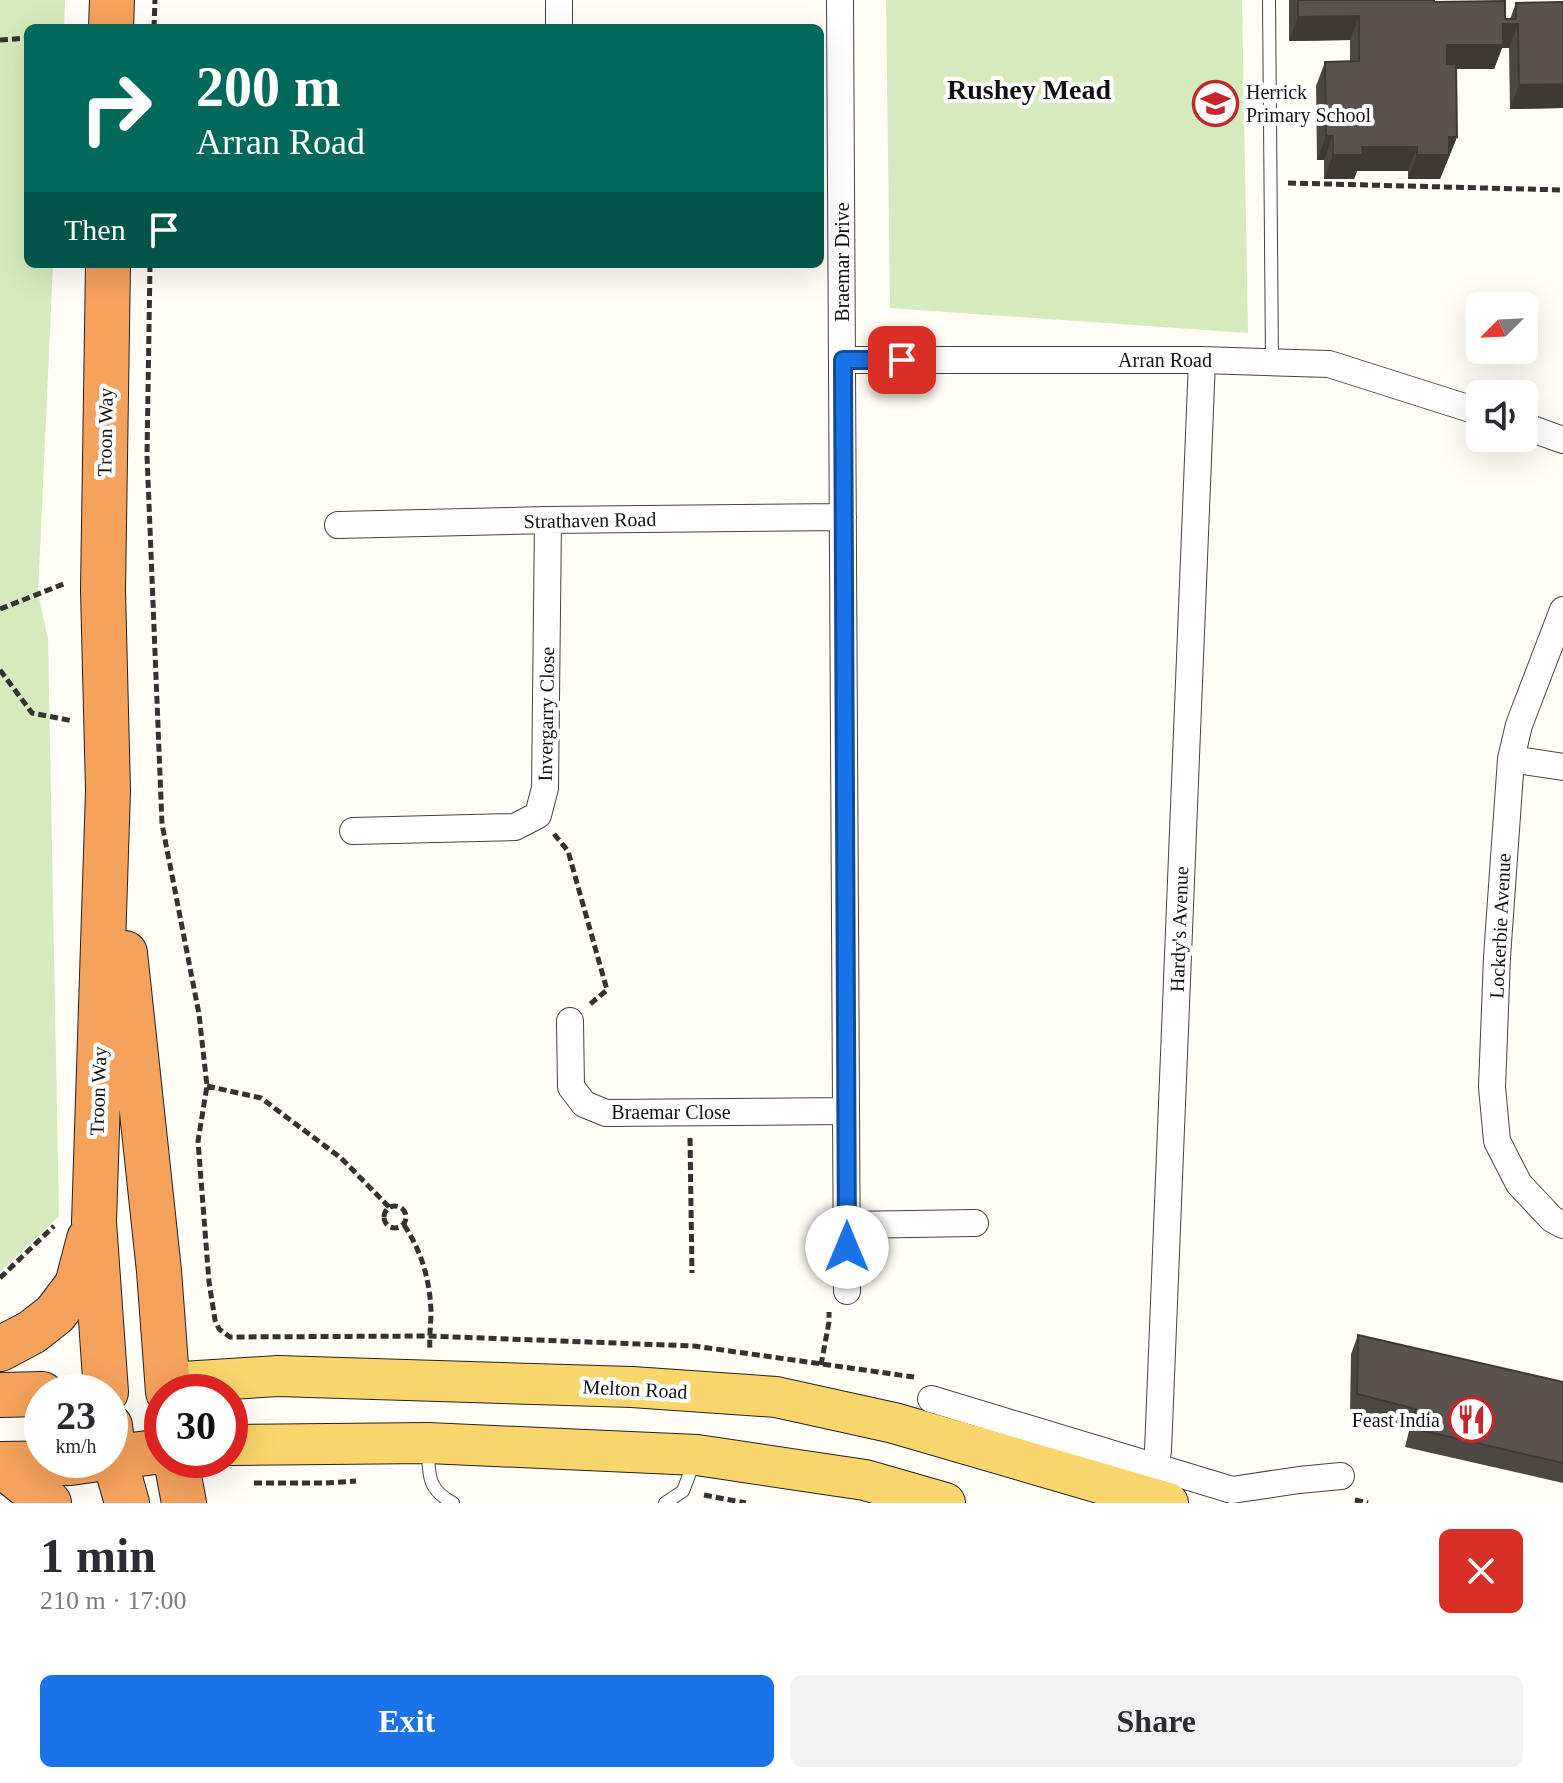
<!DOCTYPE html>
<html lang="en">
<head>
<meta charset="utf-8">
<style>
	:root { --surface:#fff; --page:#f2f2f3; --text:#2b2b33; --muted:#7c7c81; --accent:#1a73e8 }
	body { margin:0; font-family:Georgia,serif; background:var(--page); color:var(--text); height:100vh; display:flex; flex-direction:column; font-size:30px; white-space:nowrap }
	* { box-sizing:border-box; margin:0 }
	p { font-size:26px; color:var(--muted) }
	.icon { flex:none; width:44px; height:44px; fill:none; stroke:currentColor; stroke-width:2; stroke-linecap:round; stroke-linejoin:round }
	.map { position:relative; height:1503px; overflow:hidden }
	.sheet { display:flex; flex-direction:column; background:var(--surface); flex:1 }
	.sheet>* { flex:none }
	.hud { position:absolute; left:24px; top:24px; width:800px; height:244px; border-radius:12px; box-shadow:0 8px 32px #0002; background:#00695c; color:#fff; overflow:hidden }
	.needle { width:52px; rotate:246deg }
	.buttons { position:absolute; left:1466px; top:292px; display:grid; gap:16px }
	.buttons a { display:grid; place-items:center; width:72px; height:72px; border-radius:12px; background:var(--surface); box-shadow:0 8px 32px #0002; font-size:40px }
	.speed { position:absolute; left:24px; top:1374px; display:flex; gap:16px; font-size:40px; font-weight:700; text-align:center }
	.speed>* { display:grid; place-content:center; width:104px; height:104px; border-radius:50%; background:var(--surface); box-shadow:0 8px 32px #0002; line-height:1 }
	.speed small { font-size:20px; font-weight:400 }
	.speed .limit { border:12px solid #d22; background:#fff; color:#111 }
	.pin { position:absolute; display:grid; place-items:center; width:68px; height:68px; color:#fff; margin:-34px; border-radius:16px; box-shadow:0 4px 12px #0006 }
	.me { position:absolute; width:88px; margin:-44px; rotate:0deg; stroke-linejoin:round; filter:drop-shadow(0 0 6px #0008) }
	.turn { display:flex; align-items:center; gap:28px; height:168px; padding:0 40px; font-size:36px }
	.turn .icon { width:104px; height:104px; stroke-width:2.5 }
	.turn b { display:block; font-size:56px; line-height:68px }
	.then { display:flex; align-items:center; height:76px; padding:0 40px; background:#0003; gap:16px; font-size:30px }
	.round { display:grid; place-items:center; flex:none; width:84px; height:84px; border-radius:12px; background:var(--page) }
	.summary { display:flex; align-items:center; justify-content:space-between; height:136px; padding:0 40px }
	h1 { font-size:48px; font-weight:600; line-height:60px }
	.cta { display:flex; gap:16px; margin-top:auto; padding:16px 40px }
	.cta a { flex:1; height:92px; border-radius:12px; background:var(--accent); color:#fff; font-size:32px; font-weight:600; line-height:92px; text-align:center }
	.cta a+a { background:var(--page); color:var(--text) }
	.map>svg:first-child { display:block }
	.green { fill:#d5ebbd }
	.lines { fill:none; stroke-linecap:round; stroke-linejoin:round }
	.lane-casing { stroke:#444; stroke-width:14 }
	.street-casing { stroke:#444; stroke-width:28 }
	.primary-casing { stroke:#222; stroke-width:42 }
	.highway-casing { stroke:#222; stroke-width:46 }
	.path { stroke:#333; stroke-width:5; stroke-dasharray:8 4; stroke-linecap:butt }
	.lane { stroke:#fff; stroke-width:12 }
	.street { stroke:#fff; stroke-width:26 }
	.primary { stroke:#f9d66b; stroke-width:40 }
	.highway { stroke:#f5a25d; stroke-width:44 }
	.wall { fill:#4d4742 }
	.shaded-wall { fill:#3f3936 }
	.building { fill:#5a524d; stroke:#3f3936; stroke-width:2 }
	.route-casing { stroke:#114b97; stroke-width:20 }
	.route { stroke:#1a73e8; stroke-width:14 }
	.labels { text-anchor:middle; stroke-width:8; stroke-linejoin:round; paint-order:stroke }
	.poi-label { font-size:20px; fill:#111; stroke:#fff; text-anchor:start }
	.street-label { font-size:20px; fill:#111; stroke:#fff }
	.district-label { font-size:28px; font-weight:bold; fill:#111; stroke:#fff }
</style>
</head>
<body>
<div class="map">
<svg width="1563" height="1503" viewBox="0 0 1563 1503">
	<rect width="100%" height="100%" fill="#fffdf5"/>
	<path class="green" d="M0 0H65L64 28H28V264H53L38 594 48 638 59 1216 0 1272Z
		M886 0H1242L1248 333 890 308Z"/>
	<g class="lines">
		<defs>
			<path id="lane" d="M1269 0 1272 361
				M428 1449C429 1475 427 1489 453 1503
				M665 1503 683 1491 694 1462"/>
			<path id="street" d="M559 0V28
				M840 0 847 1291
				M843 360H1202L1329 364 1480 412
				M1524 426 1563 440
				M338 525 548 520 843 517
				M1563 610 1519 725 1511 759 1497 957 1492 1087 1497 1141 1519 1184 1552 1219 1563 1225
				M1511 759 1563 767
				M353 831 515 827 538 815 545 788 548 520
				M570 1021 571 1087 584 1104 606 1113 846 1111
				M847 1225 975 1223
				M931 1399 1232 1490 1299 1480 1341 1476
				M1150 1497 1158 1451 1202 360"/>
			<path id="primary" d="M167 1383 278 1376 632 1387 776 1397 894 1423 1168 1503
				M230 1445 428 1443 697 1455 865 1480 945 1503"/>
			<path id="highway" d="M111 28 112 0
				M125 953 159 1271 168 1392
				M0 1349 32 1332 55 1314 77 1285 89 1239
				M106 1392 94 1222 108 791 103 590 108 264
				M0 1395 42 1394
				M110 1426 114 1457 127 1503
				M110 1458 162 1451
				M176 1460 184 1503
				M0 1464 70 1463 92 1460
				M0 1464 49 1503"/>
		</defs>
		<use href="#lane" class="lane-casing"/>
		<use href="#street" class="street-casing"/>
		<use href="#primary" class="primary-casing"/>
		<use href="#highway" class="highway-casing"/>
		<path class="path" d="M154 28 155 0
			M0 40 28 38
			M1288 183 1563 190
			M150 264 147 455 162 824 199 1014 207 1086 198 1141 209 1282 215 1320 219 1329 230 1337 429 1336 694 1346 914 1377
			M0 609 66 583
			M0 670 32 713 73 721
			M554 834 568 851 607 990 589 1005
			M207 1086 261 1098 341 1158 389 1207
			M690 1138 692 1273
			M384 1217a11 11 0 1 1 22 0a11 11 0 1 1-22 0Z
			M404 1225C421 1250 430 1280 431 1311 431 1324 429 1337 430 1350
			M0 1278 54 1226
			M821 1365 829 1322V1312
			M254 1483H325L356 1481
			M704 1495 746 1503
			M1355 1500 1368 1503"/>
		<use href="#lane" class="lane"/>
		<use href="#street" class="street"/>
		<use href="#primary" class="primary"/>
		<use href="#highway" class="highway"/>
	</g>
	<path class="wall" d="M1289 0H1434V2L1505 19H1510L1516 3 1563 2V108L1510 109 1509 48H1502L1494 69H1456L1457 137 1440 179H1408V171H1357L1354 179H1324V160H1317L1316 86 1325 62 1350 61V40L1289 41Z
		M1358 1335 1563 1382V1483L1405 1447 1410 1427 1350 1412 1351 1354Z"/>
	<path class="shaded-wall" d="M1359 16 1350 40 1289 41 1298 17Z
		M1503 24H1518L1509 48H1502L1494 69H1438L1447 45Z
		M1563 84V108L1510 109 1519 85Z
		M1326 136H1333L1324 160H1317Z
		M1449 137H1457L1440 179H1408L1417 155Z
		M1362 147H1417L1408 171H1357L1354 179H1324L1333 155Z"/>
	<path class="building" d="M1298 0H1434V2L1505 1V19H1516V3L1563 2V84L1519 85 1518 24H1503V45H1447V64H1456L1457 137H1449V155H1417V147H1362L1363 155H1333V136H1326L1325 62 1359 61V16L1298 17Z
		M1358 1335 1563 1382V1463L1411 1428 1416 1409 1357 1394Z"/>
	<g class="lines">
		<defs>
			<path id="route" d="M847 1247 843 360H902"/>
		</defs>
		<use href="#route" class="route-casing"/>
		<use href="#route" class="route"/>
	</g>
	<defs>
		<symbol id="school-ring" viewBox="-11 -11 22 22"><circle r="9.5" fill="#fff" stroke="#c4262e" stroke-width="1.5"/><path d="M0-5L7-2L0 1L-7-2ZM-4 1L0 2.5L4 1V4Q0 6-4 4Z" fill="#c4262e"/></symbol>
		<symbol id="restaurant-ring" viewBox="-11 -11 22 22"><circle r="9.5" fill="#fff" stroke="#c4262e" stroke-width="1.5"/><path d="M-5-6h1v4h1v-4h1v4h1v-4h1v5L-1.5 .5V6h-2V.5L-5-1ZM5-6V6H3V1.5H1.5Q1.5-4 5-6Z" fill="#c4262e"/></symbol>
	</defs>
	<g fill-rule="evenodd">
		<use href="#school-ring" x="1190" y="78" width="51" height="51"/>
		<use href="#restaurant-ring" x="1446" y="1394" width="51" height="51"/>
	</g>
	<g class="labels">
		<g class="poi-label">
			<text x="1246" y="99">Herrick<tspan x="1246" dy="23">Primary School</tspan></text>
			<text x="1440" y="1427" text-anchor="end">Feast India</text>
		</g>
		<g class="street-label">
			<text transform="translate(842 262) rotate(-90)" y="7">Braemar Drive</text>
			<text x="1165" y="367">Arran Road</text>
			<text transform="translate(105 432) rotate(-89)" y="7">Troon Way</text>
			<text transform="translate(590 520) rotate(-1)" y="7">Strathaven Road</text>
			<text transform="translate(546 714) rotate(-89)" y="7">Invergarry Close</text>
			<text transform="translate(1500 926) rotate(-87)" y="7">Lockerbie Avenue</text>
			<text transform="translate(1179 929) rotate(-88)" y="7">Hardy's Avenue</text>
			<text transform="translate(98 1091) rotate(-88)" y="7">Troon Way</text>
			<text x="671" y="1119">Braemar Close</text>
			<text transform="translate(635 1389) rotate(3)" y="7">Melton Road</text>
		</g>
		<g class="district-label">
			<text x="1029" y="99">Rushey Mead</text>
		</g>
	</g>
</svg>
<div class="buttons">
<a><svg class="needle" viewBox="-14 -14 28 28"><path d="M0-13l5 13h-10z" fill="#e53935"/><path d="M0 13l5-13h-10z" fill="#7c7c81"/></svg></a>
<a><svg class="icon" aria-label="sound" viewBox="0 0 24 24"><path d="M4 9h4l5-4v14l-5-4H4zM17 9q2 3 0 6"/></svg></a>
</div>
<div class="speed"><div>23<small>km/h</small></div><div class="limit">30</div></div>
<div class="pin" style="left:902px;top:360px;background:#d93025"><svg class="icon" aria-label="arrive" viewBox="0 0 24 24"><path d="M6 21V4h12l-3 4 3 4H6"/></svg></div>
<svg class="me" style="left:847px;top:1247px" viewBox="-20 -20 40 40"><circle r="19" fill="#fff"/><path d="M0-13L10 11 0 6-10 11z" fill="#1a73e8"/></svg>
<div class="hud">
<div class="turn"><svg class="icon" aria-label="right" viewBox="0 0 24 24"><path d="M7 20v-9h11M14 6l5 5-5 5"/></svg><div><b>200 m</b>Arran Road</div></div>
<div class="then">Then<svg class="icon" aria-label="arrive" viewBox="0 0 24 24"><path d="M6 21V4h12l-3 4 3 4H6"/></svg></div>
</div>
</div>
<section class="sheet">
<div class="summary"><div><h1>1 min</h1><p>210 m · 17:00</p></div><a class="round" style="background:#d93025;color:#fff"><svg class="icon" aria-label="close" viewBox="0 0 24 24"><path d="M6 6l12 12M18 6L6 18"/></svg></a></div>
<div class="cta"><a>Exit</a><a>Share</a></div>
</section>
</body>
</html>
